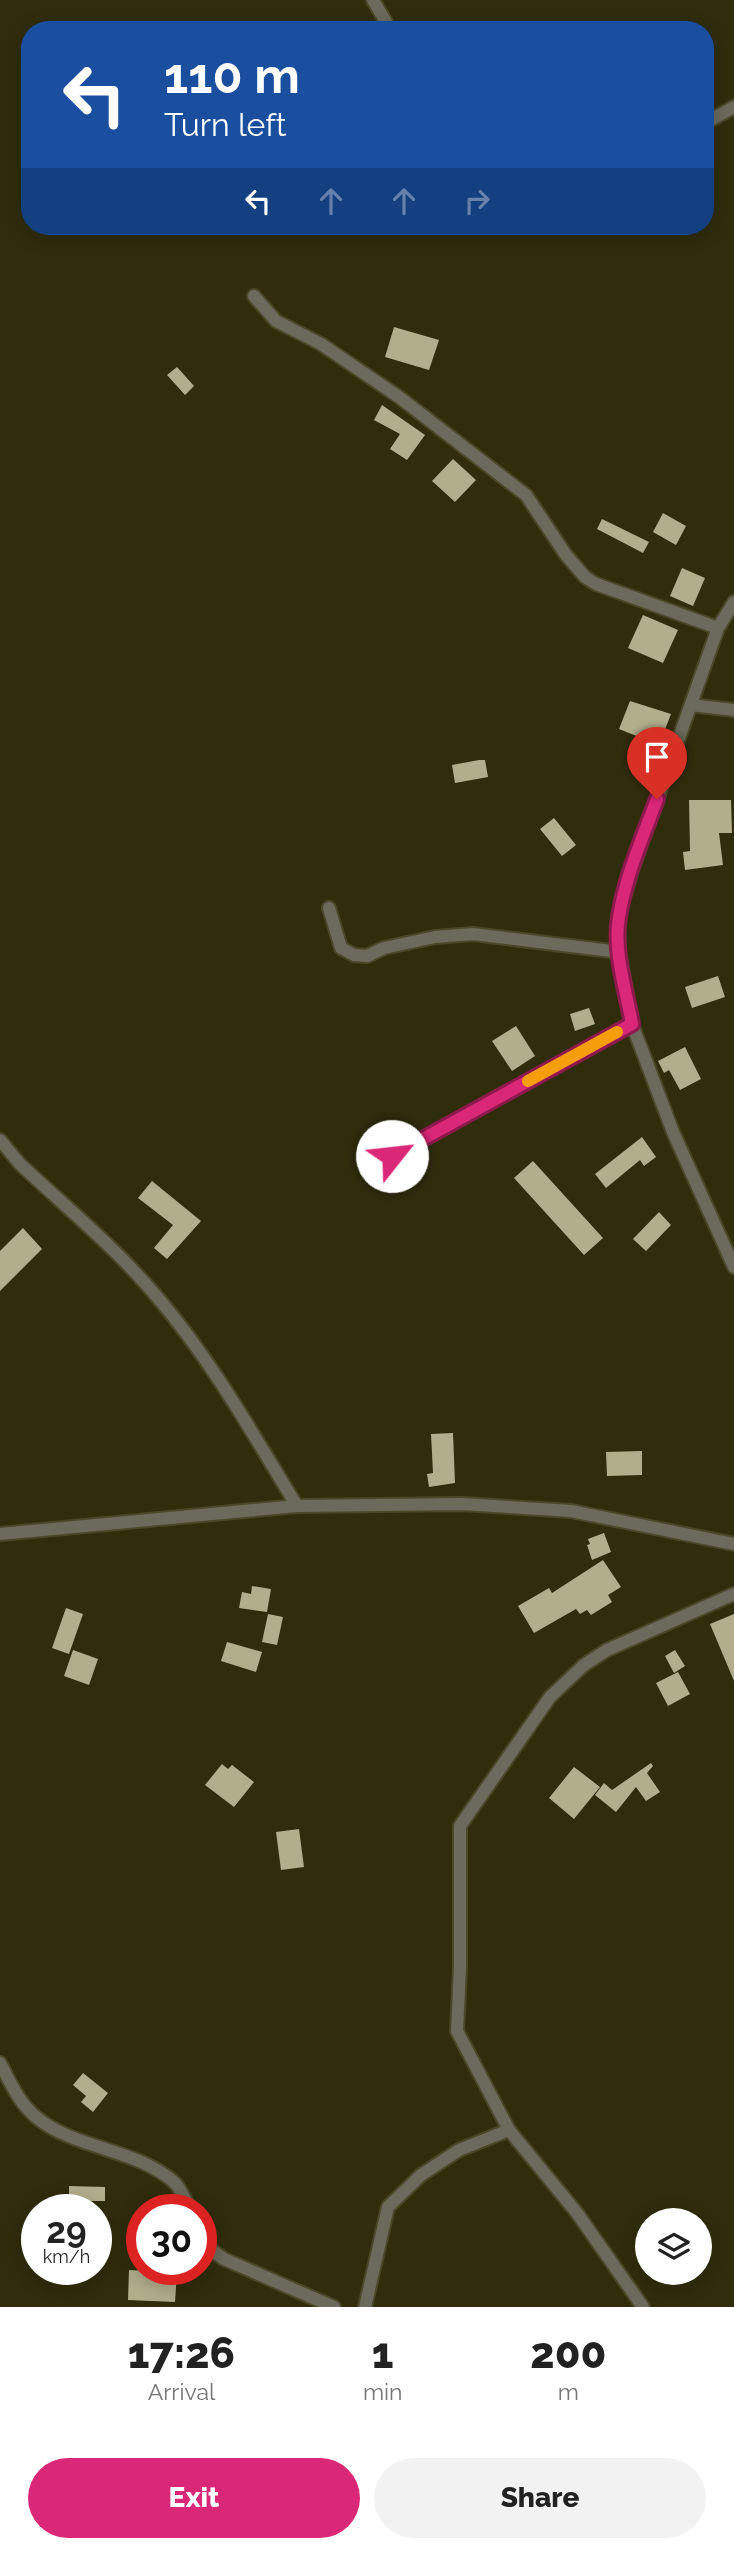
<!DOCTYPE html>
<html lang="en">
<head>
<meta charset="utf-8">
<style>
	:root { --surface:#fff; --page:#f2f2f2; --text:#222; --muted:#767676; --accent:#db2777 }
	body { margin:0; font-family:Raleway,sans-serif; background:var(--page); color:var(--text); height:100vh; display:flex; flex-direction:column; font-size:26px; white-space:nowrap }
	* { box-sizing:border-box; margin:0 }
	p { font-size:23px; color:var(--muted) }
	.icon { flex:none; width:38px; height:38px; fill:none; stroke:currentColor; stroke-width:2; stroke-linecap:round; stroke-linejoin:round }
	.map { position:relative; height:2307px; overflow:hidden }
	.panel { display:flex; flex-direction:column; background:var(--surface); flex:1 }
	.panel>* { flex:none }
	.banner { position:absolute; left:21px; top:21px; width:693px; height:214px; border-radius:28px; box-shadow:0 4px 18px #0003; background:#1a4fa0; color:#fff; overflow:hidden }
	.fabs { position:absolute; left:635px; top:2208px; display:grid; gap:14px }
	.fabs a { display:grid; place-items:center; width:77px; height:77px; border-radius:50%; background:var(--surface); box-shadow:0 4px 18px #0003; font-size:35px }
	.speed { position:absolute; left:21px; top:2194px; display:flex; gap:14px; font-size:35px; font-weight:700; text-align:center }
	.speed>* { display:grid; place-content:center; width:91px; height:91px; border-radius:50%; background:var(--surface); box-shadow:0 4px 18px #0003; line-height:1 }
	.speed small { font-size:18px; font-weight:400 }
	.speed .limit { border:10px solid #d22; background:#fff; color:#111 }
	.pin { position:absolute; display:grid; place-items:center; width:60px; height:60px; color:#fff; margin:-72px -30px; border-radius:50% 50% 50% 0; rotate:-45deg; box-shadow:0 0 7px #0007 }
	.pin .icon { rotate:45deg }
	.me { position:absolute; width:77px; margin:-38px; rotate:61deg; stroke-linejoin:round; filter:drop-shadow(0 0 5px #0008) }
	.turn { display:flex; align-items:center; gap:24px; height:147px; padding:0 28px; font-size:32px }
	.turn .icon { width:91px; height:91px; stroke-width:2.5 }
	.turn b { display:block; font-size:49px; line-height:60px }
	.lanes { display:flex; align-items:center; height:66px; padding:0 28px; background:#0003; justify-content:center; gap:35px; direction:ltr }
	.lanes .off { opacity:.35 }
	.eta { display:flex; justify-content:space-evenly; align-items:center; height:119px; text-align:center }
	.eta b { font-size:42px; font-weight:800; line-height:49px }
	.action { display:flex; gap:14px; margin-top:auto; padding:14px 28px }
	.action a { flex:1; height:80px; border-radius:42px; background:var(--accent); color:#fff; font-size:28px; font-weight:800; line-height:80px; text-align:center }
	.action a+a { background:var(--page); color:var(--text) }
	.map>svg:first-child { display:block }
	.building { fill:#b2ae8b }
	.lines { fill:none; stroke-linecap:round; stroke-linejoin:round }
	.street-casing { stroke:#4b482a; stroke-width:16 }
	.street { stroke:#6b6a5c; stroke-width:12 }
	.route-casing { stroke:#8e194d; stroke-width:18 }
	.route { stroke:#db2777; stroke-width:12 }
	.slow { stroke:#f59e0b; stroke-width:12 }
</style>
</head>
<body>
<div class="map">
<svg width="734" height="2307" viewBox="0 0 734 2307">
	<rect width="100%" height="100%" fill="#302d0d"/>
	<path class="building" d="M394 327 439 340 429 370 385 357Z
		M177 367 194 386 185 395 167 375Z
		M382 405 425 435 407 460 390 449 400 434 374 420Z
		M453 459 476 480 455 502 432 481Z
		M663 513 686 526 676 545 653 532Z
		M602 519 649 542 643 553 597 529Z
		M682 568 705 578 693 606 670 596Z
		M643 615 678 630 663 663 628 648Z
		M630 701 671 714 659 745 619 729Z
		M479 760H485L488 777 455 783 452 765Z
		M689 800H731L732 833H719L723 865 685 870 683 852 690 851Z
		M554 818 576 845 562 856 540 829Z
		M718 976 725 997 692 1008 685 987Z
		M589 1008 595 1024 575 1031 570 1014Z
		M516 1026 535 1056 512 1071 492 1041Z
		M685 1047 701 1079 680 1090 669 1070 664 1073 658 1061Z
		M642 1137 656 1157 644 1166 640 1160 606 1188 595 1174Z
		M533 1161 603 1238 584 1255 514 1178Z
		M152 1181 201 1221 167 1259 154 1248 173 1225 138 1198Z
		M659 1212 671 1225 646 1251 633 1239Z
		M23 1228 42 1249 0 1291V1251Z
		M453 1433 455 1483 429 1487 427 1474 433 1473 431 1434Z
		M642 1451V1475L607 1476 606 1452Z
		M604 1533 611 1552 592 1560 587 1545 590 1544 588 1539Z
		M603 1560 621 1587 608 1595 612 1602 591 1615 587 1610 580 1614 576 1609 534 1633 518 1606 549 1588 552 1593Z
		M252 1586 271 1589 267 1612 239 1608 242 1592 251 1594Z
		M66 1608 83 1614 69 1654 52 1648Z
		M268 1614 283 1617 277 1645 262 1642Z
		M734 1614V1681L710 1624Z
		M227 1642 262 1652 256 1672 221 1661Z
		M73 1650 98 1659 89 1685 64 1676Z
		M675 1650 685 1666 674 1673 665 1656Z
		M678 1672 690 1694 668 1706 656 1683Z
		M651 1763 653 1766 647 1773 660 1792 646 1801 636 1787 616 1812 595 1795 604 1783 612 1790Z
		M222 1764 228 1769 232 1765 254 1782 234 1807 205 1785Z
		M574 1767 600 1787 574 1819 549 1798Z
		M299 1829 304 1867 281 1870 276 1832Z
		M83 2073 108 2093 93 2112 81 2102 86 2096 73 2085Z
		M69 2186 105 2187V2201H87V2207H69Z
		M129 2270 177 2272 175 2302 128 2300Z"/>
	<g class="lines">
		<defs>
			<path id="street" d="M373 0 386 22
				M705 123 734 107
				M254 296 276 321 321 344 399 397 526 495 566 555 585 577 596 584 718 628
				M734 602 718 628 632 870 618 918 619 952 632 1024 673 1132 734 1267
				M691 705 734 710
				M329 908 341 948 354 955 367 956 384 948 435 937 473 934 619 952
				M0 1140 20 1164C66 1207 117 1249 158 1298 212 1361 254 1436 297 1506
				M392 1156 632 1024
				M0 1534 297 1506 463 1504 571 1511 734 1544
				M0 2063C10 2082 19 2103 36 2117 74 2149 135 2148 174 2182 181 2189 186 2202 191 2210
				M201 2228 210 2249 224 2259 334 2307
				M365 2307 388 2207 421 2175 459 2150 509 2130
				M643 2307 577 2213 509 2130 457 2031 460 1967V1826L550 1697 584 1665 607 1650 734 1594"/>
		</defs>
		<use href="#street" class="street-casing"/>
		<use href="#street" class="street"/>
	</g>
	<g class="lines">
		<defs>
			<path id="route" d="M392 1156 632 1024C626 990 613 951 619 917 625 877 643 837 657 799"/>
		</defs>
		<use href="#route" class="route-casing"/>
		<use href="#route" class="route"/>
		<path class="slow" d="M528 1081 617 1032"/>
	</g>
</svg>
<div class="fabs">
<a><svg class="icon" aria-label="layers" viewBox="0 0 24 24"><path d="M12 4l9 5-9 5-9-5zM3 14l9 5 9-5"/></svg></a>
</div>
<div class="speed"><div>29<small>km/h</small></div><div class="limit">30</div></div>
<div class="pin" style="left:657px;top:799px;background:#d93025"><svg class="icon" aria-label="arrive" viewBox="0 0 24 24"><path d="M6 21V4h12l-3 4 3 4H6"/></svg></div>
<svg class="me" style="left:392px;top:1156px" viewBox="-20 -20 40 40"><circle r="19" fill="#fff"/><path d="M0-13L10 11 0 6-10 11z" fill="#db2777"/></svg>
<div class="banner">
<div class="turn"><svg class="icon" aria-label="left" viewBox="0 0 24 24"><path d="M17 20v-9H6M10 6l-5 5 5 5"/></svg><div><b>110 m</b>Turn left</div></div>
<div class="lanes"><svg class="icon" aria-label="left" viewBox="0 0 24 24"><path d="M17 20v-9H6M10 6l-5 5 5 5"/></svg><svg class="icon off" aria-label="ahead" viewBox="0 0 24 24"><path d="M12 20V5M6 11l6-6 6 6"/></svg><svg class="icon off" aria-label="ahead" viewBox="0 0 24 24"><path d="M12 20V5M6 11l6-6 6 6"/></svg><svg class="icon off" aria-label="right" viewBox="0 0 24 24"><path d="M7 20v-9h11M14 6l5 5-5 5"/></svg></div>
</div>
</div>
<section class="panel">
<div class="eta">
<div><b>17:26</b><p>Arrival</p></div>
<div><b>1</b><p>min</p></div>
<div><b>200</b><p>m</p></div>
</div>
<div class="action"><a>Exit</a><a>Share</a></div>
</section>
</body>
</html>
